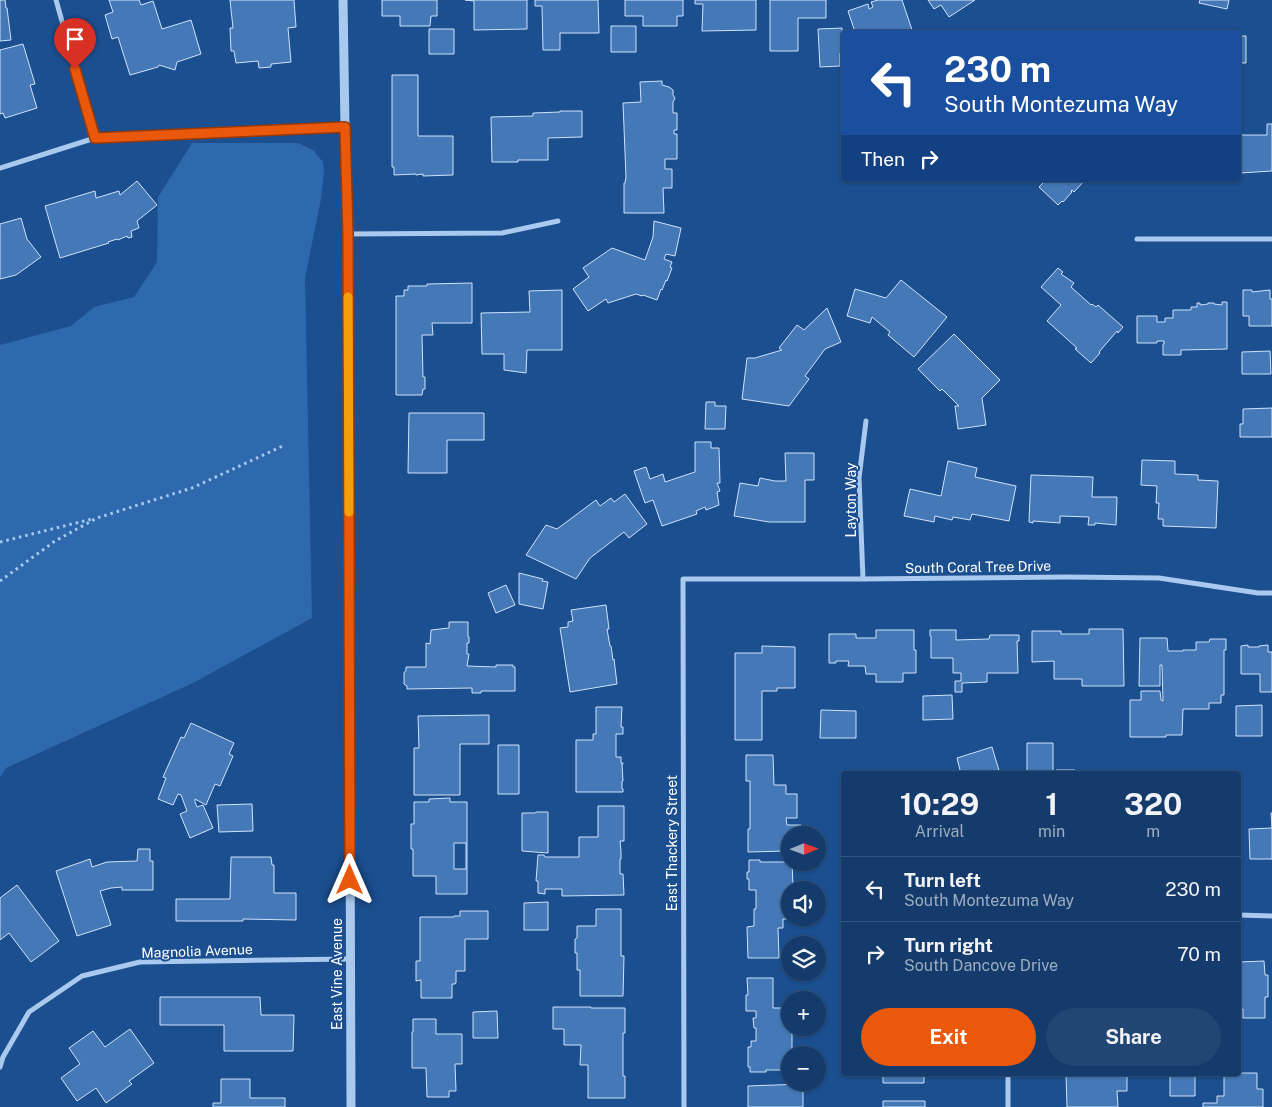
<!DOCTYPE html>
<html lang="en">
<head>
<meta charset="utf-8">
<style>
	:root { --surface:#143b6b; --page:#214673; --text:#f1f3f6; --muted:#9dadc1; --line:#33557e; --accent:#ea580c }
	body { margin:0; font-family:"Public Sans",sans-serif; background:var(--page); color:var(--text); height:100vh; display:flex; flex-direction:column; font-size:19px; white-space:nowrap }
	* { box-sizing:border-box; margin:0 }
	p { font-size:16px; color:var(--muted) }
	.icon { flex:none; width:28px; height:28px; fill:none; stroke:currentColor; stroke-width:2; stroke-linecap:round; stroke-linejoin:round }
	.map { position:relative; flex:1; overflow:hidden }
	.panel { position:absolute; left:841px; top:771px; width:400px; height:305px; display:flex; flex-direction:column; background:var(--surface); border-radius:5px; box-shadow:0 1px 4px #0004,0 0 0 1px var(--line) }
	.panel>* { flex:none }
	.top-card { position:absolute; left:841px; top:30px; width:400px; height:152px; border-radius:5px; box-shadow:0 1px 4px #0004,0 0 0 1px var(--line); background:#1a4fa0; color:#fff; overflow:hidden }
	.needle { width:32px; rotate:89deg }
	.fabs { position:absolute; left:781px; top:826px; display:grid; gap:10px }
	.fabs a { display:grid; place-items:center; width:45px; height:45px; border-radius:50%; background:var(--surface); box-shadow:0 1px 4px #0004,0 0 0 1px var(--line); font-size:25px }
	.pin { position:absolute; display:grid; place-items:center; width:42px; height:42px; color:#fff; margin:-51px -21px; border-radius:50% 50% 50% 0; rotate:-45deg; box-shadow:0 0 5px #0007 }
	.pin .icon { rotate:45deg }
	.me { position:absolute; width:55px; margin:-28px; rotate:0deg; stroke-linejoin:round; filter:drop-shadow(0 0 4px #0008) }
	.turn { display:flex; align-items:center; gap:18px; height:105px; padding:0 20px; font-size:22px }
	.turn .icon { width:65px; height:65px; stroke-width:2.5 }
	.turn b { display:block; font-size:35px; line-height:42px }
	.then { display:flex; align-items:center; height:48px; padding:0 20px; background:#0003; gap:10px; font-size:19px }
	.eta { display:flex; justify-content:space-evenly; align-items:center; height:85px; text-align:center }
	.eta b { font-size:30px; font-weight:700; line-height:35px }
	.primary-button { display:flex; gap:10px; margin-top:auto; padding:10px 20px }
	.primary-button a { flex:1; height:58px; border-radius:30px; background:var(--accent); color:#fff; font-size:20px; font-weight:700; line-height:58px; text-align:center }
	.primary-button a+a { background:var(--page); color:var(--text) }
	ul { padding:0; list-style:none }
	li { display:flex; align-items:center; gap:15px; height:65px; padding:0 20px; border-top:1px solid var(--line) }
	li div { flex:1 }
	li b { display:block; font-size:19px }
	li em { font-style:normal }
	.map>svg:first-child { display:block }
	.green { fill:#2e69ad }
	.building { fill:#4478b7; stroke:#cfe3fa; fill-rule:evenodd }
	.lines { fill:none; stroke-linecap:round; stroke-linejoin:round }
	.path { stroke:#a9c9ee; stroke-width:3; stroke-dasharray:2.5 4; stroke-linecap:butt }
	.minor { stroke:#a9c9ee; stroke-width:5 }
	.tertiary { stroke:#a9c9ee; stroke-width:9 }
	.route-casing { stroke:#983908; stroke-width:12 }
	.route { stroke:#ea580c; stroke-width:9 }
	.slow { stroke:#f59e0b; stroke-width:9 }
	.labels { text-anchor:middle; stroke-width:4; stroke-linejoin:round; paint-order:stroke }
	.street-label { font-size:14px; fill:#fff; stroke:#1b4f8f }
</style>
</head>
<body>
<div class="map">
<svg width="1272" height="1107" viewBox="0 0 1272 1107">
	<rect width="100%" height="100%" fill="#1b4f8f"/>
	<path class="green" d="M192 143H298L313 150 323 162 324 170 321 199 305 278 312 618 193 683 6 768 0 777V345L71 326 94 307 134 297 157 262 158 197Z"/>
	<path class="building" d="M0 0H5L6 8H7L11 40 0 41Z
		M109 0H139L141 5 153 1 162 29 191 20 201 54 177 62 175 70 159 65 158 67 130 75 118 37 112 39 105 15 113 12Z
		M230 0H294L296 27 288 28 291 62 271 64V67L259 68 258 61 236 63 234 51H231L230 28H233Z
		M382 0H437V16H431L430 26H400V16H382Z
		M465 0H527V29L474 30V1Z
		M535 0H598L599 33H560V50H543L542 6H535Z
		M625 0H683V16H677V26H643V16H625Z
		M695 0H756V30L702 31 703 4H695Z
		M770 0H826V18H798V51H770Z
		M878 0H902L912 30 906 32H855L848 11 868 4 869 9 873 7 871 2Z
		M928 0H975L949 17 941 5 934 9Z
		M1200 0H1229L1227 9 1199 3Z
		M611 26H636V52H611Z
		M842 28 843 53H840V66L820 67 818 29Z
		M429 29H454V54H429Z
		M1239 36H1246V63H1239Z
		M23 44 35 84 30 85 37 108 5 118 3 113 0 114V50Z
		M392 75H418V136H453V175L423 176V174L416 175V174L394 175V167H392Z
		M662 81V85L669 87 673 90V95L675 98 673 102V113H677V130H674V134H677V159H665V169H672V188H663L664 213H624V183H625L626 177 623 103 641 102 640 82Z
		M560 111H582V137L548 138V160H518V162H492L491 117 533 116V113L560 112Z
		M1267 124H1272V171L1240 173V135H1267Z
		M1046 180H1085L1074 192 1072 190 1071 191 1072 192 1063 202 1062 201 1058 205 1039 187Z
		M137 181 157 205 137 221 139 228 131 231 132 237 128 238 127 236 118 240 117 239 108 242 109 243 60 258 45 206 95 191 96 198 119 191 120 195Z
		M21 218 27 239 41 257 16 275 0 279V224Z
		M654 221 681 228 675 256 666 254 664 259 672 262 670 267 672 268 667 281 666 280 662 290 661 289 657 300 643 295 642 296 636 294 608 303 606 299 588 311 573 289 589 277 583 268 612 248 645 260 653 237Z
		M1058 268 1063 272 1061 274 1074 283 1071 287 1091 305 1092 304 1096 307 1098 305 1123 327 1118 333 1117 331 1099 352 1100 353 1091 363 1075 349 1077 348 1047 321 1061 305 1041 287Z
		M901 280 947 317 914 357 888 335 890 332 872 317 870 323 847 316 855 289 886 298Z
		M472 283V323H432L433 335H422L423 377H425V389H423L422 395H396V296H404V290H408V286H427V284Z
		M562 290V350H527L526 373 504 370V354H482L481 313 530 312 529 291Z
		M1243 290H1252V292L1270 290V299H1272V326H1249V316H1243Z
		M1222 302H1227V349L1181 350V355H1163V344H1164V341H1157V343H1137V316H1157V322H1165V318H1173V310H1191V307H1197V303H1200V305L1208 304V303H1214V304L1222 305Z
		M827 308 841 342 825 349 805 376 809 379 789 406 742 399 747 358H755L782 350 779 348 797 325 804 330Z
		M954 334 1000 380 982 398 986 425 958 429 955 406H959L942 389 940 391 918 369Z
		M1270 351 1271 374H1242V352Z
		M706 402H715V406H726L725 429H705Z
		M1272 408V437H1240V424H1243V409Z
		M409 413H484V440H447V473H408Z
		M695 442H711V448H719L720 483H717L720 491 717 492 719 505 706 510 705 507 696 511 697 514 662 526 653 500 645 503 634 471 646 467 650 479 663 474 665 482 695 472Z
		M785 453H814V480H805V522H769L734 516 740 483 758 486 760 478 775 481H786Z
		M1142 460 1175 461V474L1198 475V480L1218 481 1216 528 1163 526V519H1158L1159 503H1156L1157 486 1141 485Z
		M948 461 977 468 975 477 1016 486 1009 521 972 514 970 520 953 517 952 520 935 516 934 522 904 516 910 489 941 496Z
		M1031 475 1093 477 1092 497H1117L1116 525 1095 523V525H1088L1089 517 1060 516V523L1033 521V523L1029 522Z
		M625 494 647 524 629 538 624 532 590 558 576 579 526 555 546 525 557 529 596 500 600 506 611 498 614 502Z
		M519 573 543 579 542 581 548 582 543 609 519 604Z
		M506 585 515 605 496 613 488 593Z
		M606 605 609 629H607L610 646H611L613 660 614 659 617 684 570 692 560 628 568 627V622L573 621 571 610Z
		M449 622H468V637H469V643H467V654H469L467 666 496 667V665H513V667H515V691H481V693H472V688L407 689V686L404 684V673L406 670V667H426V643L430 644 431 630 449 628Z
		M1089 629H1123L1124 686H1082V679H1054V661L1032 662V631H1061V634H1089Z
		M876 630H914V650H916V673H903V682H876V674H866L865 666H848L849 661H836V663H829V634H856V638H876Z
		M930 630H956V640L989 639 990 635H1019V641H1017L1018 673H987V682L962 683V692H955V681H961V673H953V658H931V636H930Z
		M1140 638H1167L1168 651H1183V650H1196V642H1209L1210 639H1226V650H1224V695H1221V703H1209V709H1183L1182 735H1166V737H1130V700H1141V691H1160L1161 700 1163 701 1162 665H1160V686H1139Z
		M1248 645V647H1259V646L1268 645V652H1272V692H1260V674H1241V646Z
		M762 646 795 647V688H777V691H762V740H735V653H762Z
		M952 695 953 719 923 720V696Z
		M1262 705V736H1236V706Z
		M596 707H622L621 727H623V734H616V757H621V763H623V764H622L623 781H622V789H623V792H576V740H593V734H596Z
		M821 710 856 711V738H820Z
		M489 715V744H460V795H414V748H419L418 716Z
		M191 723 234 743 229 754 233 756 220 786 215 784 206 805 195 799V802L197 807 203 805 213 828 190 838 180 814 187 811 181 795 178 794 173 805 158 799 166 778 163 777 181 737 184 738Z
		M1027 743H1053V774H1027Z
		M498 745H519V794H498Z
		M992 747 1000 774H961L957 758Z
		M746 755H773L774 785H786V794H797V818H786L787 825H801V835H790V849H786V851L748 852V829H750V781H746Z
		M1056 770H1075V774H1056Z
		M450 798V802H467V894H436V876H413V849H411V824H414V802H429V799ZM454 843H466V869H454Z
		M252 804 253 831 219 832 217 805Z
		M598 806H624V841H620L621 852V859H620V874H623L624 895 562 896V889H545V894L538 893V881H536L538 855H544L545 857H579V837H598Z
		M536 812H548V853L522 851V813H535Z
		M1271 813H1272V859H1250L1249 829 1272 828Z
		M138 849H150V861H153V890H122V887L111 888 100 891 111 925 77 936 56 871 90 859 92 867 107 862 137 861Z
		M231 857H271L272 865H274V893H296V920L243 919V921H176V899H230Z
		M749 860H760V862H792L793 886 801 885V890H790V918H802V919H783V928H778L779 958H748L747 927 754 926V909H756V890H749V879H747V872H749Z
		M17 885 59 941 31 962 9 933 0 940V898Z
		M548 902V930H524V903Z
		M596 909H621V956H624L623 996H580V970H577V953H575V939L577 938V926H596Z
		M460 911H488V939H465V971H456V983H455V984H452V998H421V980L416 981V961H420V917H454V916H460Z
		M1264 961 1265 975H1268V997H1265V1018H1243V1009H1239V962Z
		M747 978H773V1008H790V1030H792V1055H790V1070H766V1072H750V1067H748V1047H751V1041H756V1028H754L753 1018H756V1011H746V995H748Z
		M160 997H260L261 1015H294L293 1051H224V1025H160Z
		M553 1007H591V1008H625V1033H623V1076H625V1098H588V1065H580L581 1045H564V1029H553Z
		M497 1011 498 1038H473V1012Z
		M413 1019H436V1034H462V1064H455L456 1091H449V1097H427L426 1068H412V1032H413Z
		M130 1029 154 1063 129 1081 132 1084 106 1103 96 1088 77 1101 61 1078 80 1064 69 1048 93 1031 105 1047Z
		M1239 1073H1257V1089H1263V1107H1203V1103H1217V1096H1224V1074H1239Z
		M883 1074H955V1076H924V1083H883Z
		M1066 1074H1127V1091H1117L1118 1107H1067Z
		M1170 1074H1195V1096H1170Z
		M221 1079H250V1098H285V1107H213V1103H221Z
		M803 1084V1107H748V1086Z
		M883 1101H925V1107H883Z"/>
	<g class="lines">
		<path class="path" d="M0 542 92 519
			M0 581 55 541 97 518 192 488 285 445"/>
		<path class="minor" d="M56 0 95 138
			M0 168 95 138 345 127
			M348 234 502 233 558 221
			M1137 239H1272
			M863 579 859 478 866 421
			M1239 915 1272 916
			M0 1067 3 1057 29 1012 82 976 140 962 350 959
			M1008 1074V1107
			M684 1107 683 579H863L1066 577 1159 578 1258 593H1272"/>
		<path class="tertiary" d="M343 0 345 127 348 234 351 1107"/>
	</g>
	<g class="lines">
		<defs>
			<path id="route" d="M75 69 95 138 345 127 348 234 350 880"/>
		</defs>
		<use href="#route" class="route-casing"/>
		<use href="#route" class="route"/>
		<path class="slow" d="M348 297 349 512"/>
	</g>
	<g class="labels">
		<g class="street-label">
			<text transform="translate(851 500) rotate(-90)" y="5">Layton Way</text>
			<text transform="translate(978 567) rotate(-1)" y="5">South Coral Tree Drive</text>
			<text transform="translate(672 843) rotate(-90)" y="5">East Thackery Street</text>
			<text transform="translate(197 951) rotate(-2)" y="5">Magnolia Avenue</text>
			<text transform="translate(337 974) rotate(-90)" y="5">East Vine Avenue</text>
		</g>
	</g>
</svg>
<div class="fabs">
<a><svg class="needle" viewBox="-14 -14 28 28"><path d="M0-13l5 13h-10z" fill="#e53935"/><path d="M0 13l5-13h-10z" fill="#9dadc1"/></svg></a>
<a><svg class="icon" aria-label="sound" viewBox="0 0 24 24"><path d="M4 9h4l5-4v14l-5-4H4zM17 9q2 3 0 6"/></svg></a>
<a><svg class="icon" aria-label="layers" viewBox="0 0 24 24"><path d="M12 4l9 5-9 5-9-5zM3 14l9 5 9-5"/></svg></a>
<a>+</a>
<a>−</a>
</div>
<div class="pin" style="left:75px;top:69px;background:#d93025"><svg class="icon" aria-label="arrive" viewBox="0 0 24 24"><path d="M6 21V4h12l-3 4 3 4H6"/></svg></div>
<svg class="me" style="left:350px;top:880px" viewBox="-20 -20 40 40"><path d="M0-17L14 15 0 8-14 15z" fill="#ea580c" stroke="#fff" stroke-width="4"/></svg>
<div class="top-card">
<div class="turn"><svg class="icon" aria-label="left" viewBox="0 0 24 24"><path d="M17 20v-9H6M10 6l-5 5 5 5"/></svg><div><b>230 m</b>South Montezuma Way</div></div>
<div class="then">Then<svg class="icon" aria-label="right" viewBox="0 0 24 24"><path d="M7 20v-9h11M14 6l5 5-5 5"/></svg></div>
</div>
<section class="panel">
<div class="eta">
<div><b>10:29</b><p>Arrival</p></div>
<div><b>1</b><p>min</p></div>
<div><b>320</b><p>m</p></div>
</div>
<ul>
<li><svg class="icon" aria-label="left" viewBox="0 0 24 24"><path d="M17 20v-9H6M10 6l-5 5 5 5"/></svg><div><b>Turn left</b><p>South Montezuma Way</p></div><em>230 m</em></li>
<li><svg class="icon" aria-label="right" viewBox="0 0 24 24"><path d="M7 20v-9h11M14 6l5 5-5 5"/></svg><div><b>Turn right</b><p>South Dancove Drive</p></div><em>70 m</em></li>
</ul>
<div class="primary-button"><a>Exit</a><a>Share</a></div>
</section>
</div>
</body>
</html>
